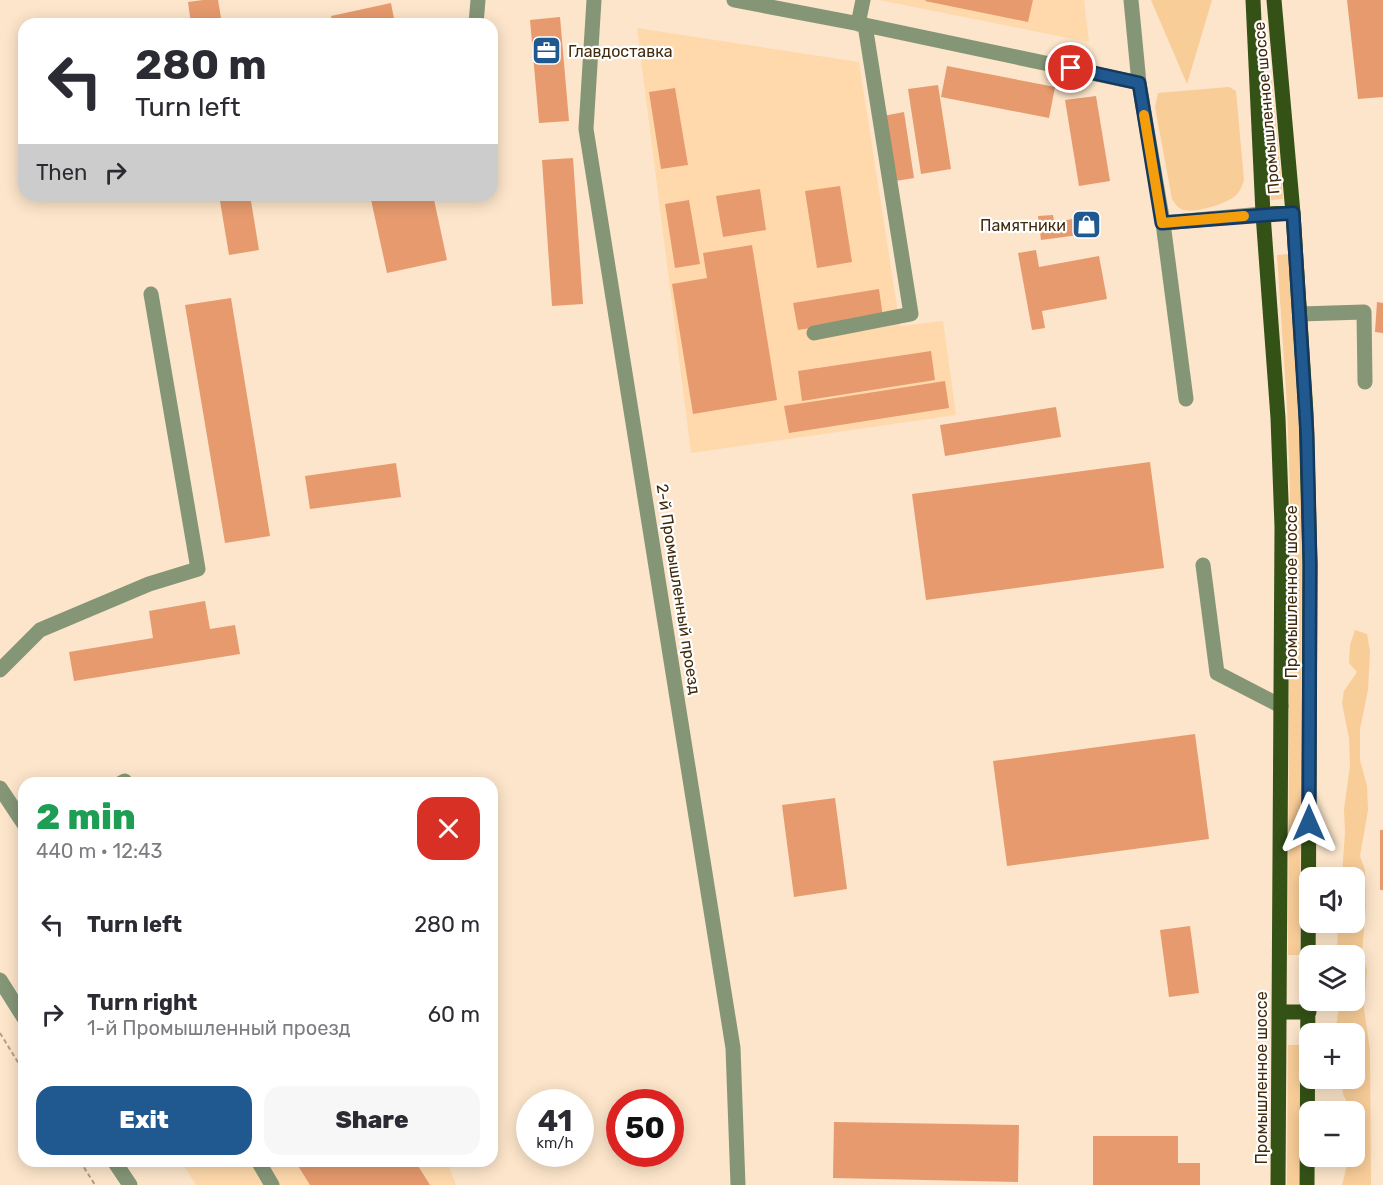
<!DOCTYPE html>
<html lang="en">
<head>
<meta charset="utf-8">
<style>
	:root { --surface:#fff; --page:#f7f7f7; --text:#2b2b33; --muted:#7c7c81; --accent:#205890 }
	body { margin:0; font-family:Rubik,sans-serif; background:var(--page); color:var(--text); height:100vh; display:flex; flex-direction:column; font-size:22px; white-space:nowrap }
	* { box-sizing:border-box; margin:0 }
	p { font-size:20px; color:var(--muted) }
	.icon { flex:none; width:33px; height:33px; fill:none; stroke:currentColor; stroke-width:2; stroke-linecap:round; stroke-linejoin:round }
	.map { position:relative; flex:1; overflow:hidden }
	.side { position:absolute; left:18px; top:777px; width:480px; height:390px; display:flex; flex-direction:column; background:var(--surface); border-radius:18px; box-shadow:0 3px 15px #0003 }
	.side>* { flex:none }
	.guide { position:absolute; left:18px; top:18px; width:480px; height:183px; border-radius:18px; box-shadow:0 3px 15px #0003; background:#fff; color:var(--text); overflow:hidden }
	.controls { position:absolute; left:1299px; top:867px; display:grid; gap:12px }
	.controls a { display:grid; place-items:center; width:66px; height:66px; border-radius:12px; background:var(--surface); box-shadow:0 3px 15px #0003; font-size:30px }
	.speed { position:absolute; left:516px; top:1089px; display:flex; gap:12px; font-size:30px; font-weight:700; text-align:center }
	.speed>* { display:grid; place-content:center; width:78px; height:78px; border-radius:50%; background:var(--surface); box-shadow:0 3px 15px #0003; line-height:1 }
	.speed small { font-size:15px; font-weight:400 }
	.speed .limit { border:9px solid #d22; background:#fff; color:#111 }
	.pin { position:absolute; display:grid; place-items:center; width:51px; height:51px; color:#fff; margin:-26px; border:3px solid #fff; border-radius:50%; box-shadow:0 2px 6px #0007 }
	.me { position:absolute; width:66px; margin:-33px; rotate:0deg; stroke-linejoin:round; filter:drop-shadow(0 0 4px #0008) }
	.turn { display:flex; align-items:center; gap:21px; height:126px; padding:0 18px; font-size:27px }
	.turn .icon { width:78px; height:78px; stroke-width:2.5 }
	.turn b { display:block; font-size:42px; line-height:51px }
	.then { display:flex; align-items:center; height:57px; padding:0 18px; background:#0003; gap:12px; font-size:22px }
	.round { display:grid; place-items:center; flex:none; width:63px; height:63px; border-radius:18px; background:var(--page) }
	.head { display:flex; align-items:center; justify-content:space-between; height:102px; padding:0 18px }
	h1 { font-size:36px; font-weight:800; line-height:45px; color:#1e9e55 }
	.primary-button { display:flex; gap:12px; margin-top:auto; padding:12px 18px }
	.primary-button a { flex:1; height:69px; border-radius:18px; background:var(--accent); color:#fff; font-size:24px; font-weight:800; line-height:69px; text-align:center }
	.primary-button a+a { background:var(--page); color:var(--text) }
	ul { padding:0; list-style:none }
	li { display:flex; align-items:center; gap:18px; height:90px; padding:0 18px }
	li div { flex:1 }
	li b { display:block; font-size:22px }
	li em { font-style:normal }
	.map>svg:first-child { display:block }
	.built { fill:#ffd9ac }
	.green { fill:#f8cd98 }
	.building { fill:#e69a6d }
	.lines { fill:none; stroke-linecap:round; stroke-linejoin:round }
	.path { stroke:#b69f83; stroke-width:2; stroke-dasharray:4.5 3; stroke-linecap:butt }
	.minor { stroke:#859677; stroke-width:15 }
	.major { stroke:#355216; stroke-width:15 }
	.route-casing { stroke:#15395e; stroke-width:15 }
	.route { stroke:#205890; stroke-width:10 }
	.slow { stroke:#f59e0b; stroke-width:10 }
	.labels { text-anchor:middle; stroke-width:4.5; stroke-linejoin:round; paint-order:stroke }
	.poi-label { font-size:16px; fill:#402a0b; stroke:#fff; text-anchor:start }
	.street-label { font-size:16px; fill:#402a0b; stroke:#fff }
</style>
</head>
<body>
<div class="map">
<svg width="1383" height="1185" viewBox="0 0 1383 1185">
	<rect width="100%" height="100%" fill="#fce5ca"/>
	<path class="built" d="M879 0H1084L1089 42Z
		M637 28 859 62 900 326 943 321 956 415 691 453Z
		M181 1161H447L456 1185H196Z"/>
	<path class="green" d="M1151 0H1212L1187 84Z
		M1272 79 1283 199 1271 200 1268 80Z
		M1229 87 1236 91 1244 180C1242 186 1240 192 1235 196 1226 204 1191 215 1181 209 1177 207 1174 202 1172 199L1155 107 1158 93Z
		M1288 254 1298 406 1302 539 1300 955H1288L1290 493 1287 405 1277 255Z
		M1355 630 1367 634 1370 651 1368 690 1360 729V760L1367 786 1368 810 1360 856 1365 870 1366 906 1362 953 1367 970 1364 1009 1370 1050 1371 1185H1342L1347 1165V1157L1354 1156V1112L1347 1111 1348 1105 1343 1094 1341 1079 1354 1078V1034L1337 1033C1335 1021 1340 1014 1338 1001L1354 1000V956L1337 955 1338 923 1354 922V878L1342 877V876L1345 832 1344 809 1350 766 1349 738 1342 703 1344 691 1357 672 1349 663 1350 645Z
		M1288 1045H1300L1299 1185H1287Z"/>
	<path class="building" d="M203 0H218L222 24H191L188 2Z
		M926 0H1033L1028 22 925 1Z
		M1347 0H1383V97L1358 99Z
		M391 3 395 24H333L331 16Z
		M560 17 569 121 539 123 530 20Z
		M947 66 1055 87 1049 118 941 97Z
		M938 85 951 169 921 174 908 89Z
		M675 88 688 165 661 169 649 92Z
		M1096 96 1110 181 1079 186 1065 100Z
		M904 112 914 178 889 182 878 117Z
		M573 158 583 304 552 306 542 160Z
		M840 186 852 262 817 268 805 191Z
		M760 189 766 230 723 237 716 196Z
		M219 195H250L259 250 229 255Z
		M370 195H433L447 260 387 273Z
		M689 200 700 264 675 268 665 204Z
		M1053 215 1054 222 1091 216 1094 233 1041 240 1038 216Z
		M752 245 777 400 693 414 672 284 707 278 703 253Z
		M1036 250 1039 267 1099 256 1107 299 1042 311 1045 328 1032 330 1018 253Z
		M879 289 883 317 798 330 793 303Z
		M231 298 270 536 225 543 185 305Z
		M1377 302 1383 303V333L1375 332Z
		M931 351 935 380 802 401 798 371Z
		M945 381 949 408 789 433 784 406Z
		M1056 407 1061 437 945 456 940 425Z
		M1150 462 1164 568 926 600 912 494Z
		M396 463 401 497 310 509 305 476Z
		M205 601 210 629 235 625 240 654 74 681 69 652 153 638 149 611Z
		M1195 734 1209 839 1007 866 993 761Z
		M835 798 847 889 794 897 782 805Z
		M1380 830H1383V890H1380Z
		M1190 926 1199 993 1169 997 1160 930Z
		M834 1122 1019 1125 1018 1182 833 1178Z
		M1093 1136H1178V1163H1200V1185H1093Z
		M295 1161H415L430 1185H310Z"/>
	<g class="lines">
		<path class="path" d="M0 1033 24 1072
			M80 1161 95 1185"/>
		<path class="minor" d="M594 0 586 129 733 1048 738 1185
			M734 0 865 25 1139 83 1163 223 1186 399
			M1131 0 1139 83
			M476 24 478 0
			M858 24 863 0
			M1163 223 1263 214
			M1300 314 1364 312 1365 382
			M814 333 911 314 865 25
			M1203 565 1217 673 1281 706
			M0 670 40 630 149 584 198 569 151 294
			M121 783 125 781
			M0 788 24 824
			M0 980 24 1018
			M114 1161 130 1185
			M258 1161 272 1185"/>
		<path class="major" d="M1253 0 1263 214 1278 418 1282 527 1278 1185
			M1274 0 1293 213 1306 413 1310 564 1307 1185
			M1263 214 1293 213
			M1279 1012H1309"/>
	</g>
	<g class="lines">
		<defs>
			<path id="route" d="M1071 68 1139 83 1162 223 1293 213 1307 434 1310 564 1309 823"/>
		</defs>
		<use href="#route" class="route-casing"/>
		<use href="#route" class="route"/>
		<path class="slow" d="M1144 115 1162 223 1244 216"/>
	</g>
	<defs>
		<symbol id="office-square" viewBox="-11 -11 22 22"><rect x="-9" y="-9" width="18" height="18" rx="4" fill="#205890" stroke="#fff"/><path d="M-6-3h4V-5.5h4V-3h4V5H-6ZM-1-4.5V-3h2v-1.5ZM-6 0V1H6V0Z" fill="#fff"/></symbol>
		<symbol id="shop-square" viewBox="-11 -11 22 22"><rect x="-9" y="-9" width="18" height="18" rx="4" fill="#205890" stroke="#fff"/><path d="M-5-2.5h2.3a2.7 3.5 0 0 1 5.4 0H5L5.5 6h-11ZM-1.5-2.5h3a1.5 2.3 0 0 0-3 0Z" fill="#fff"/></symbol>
	</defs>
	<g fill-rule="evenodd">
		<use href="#office-square" x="530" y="34" width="33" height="33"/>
		<use href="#shop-square" x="1070" y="208" width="33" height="33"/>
	</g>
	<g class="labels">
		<g class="poi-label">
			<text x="568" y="57">Главдоставка</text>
			<text x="1066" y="231" text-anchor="end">Памятники</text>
		</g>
		<g class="street-label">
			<text transform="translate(1266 108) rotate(-95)" y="6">Промышленное шоссе</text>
			<text transform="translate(679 589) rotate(81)" y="6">2-й Промышленный проезд</text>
			<text transform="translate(1291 592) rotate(-90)" y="6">Промышленное шоссе</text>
			<text transform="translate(1261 1078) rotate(-90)" y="6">Промышленное шоссе</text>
		</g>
	</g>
</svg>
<div class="controls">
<a><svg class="icon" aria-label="sound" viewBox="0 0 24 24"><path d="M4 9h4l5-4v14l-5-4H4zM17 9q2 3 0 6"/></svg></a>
<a><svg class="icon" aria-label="layers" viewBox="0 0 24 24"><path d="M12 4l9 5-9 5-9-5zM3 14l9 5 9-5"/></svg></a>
<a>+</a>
<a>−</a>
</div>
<div class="speed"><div>41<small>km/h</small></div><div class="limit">50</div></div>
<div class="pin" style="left:1071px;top:68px;background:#d93025"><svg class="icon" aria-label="arrive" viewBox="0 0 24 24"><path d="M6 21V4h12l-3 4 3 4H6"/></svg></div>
<svg class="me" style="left:1309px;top:823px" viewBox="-20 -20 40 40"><path d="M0-17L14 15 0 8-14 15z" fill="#205890" stroke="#fff" stroke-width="4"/></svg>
<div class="guide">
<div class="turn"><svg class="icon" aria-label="left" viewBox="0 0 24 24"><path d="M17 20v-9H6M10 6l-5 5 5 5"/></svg><div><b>280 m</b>Turn left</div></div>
<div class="then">Then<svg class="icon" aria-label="right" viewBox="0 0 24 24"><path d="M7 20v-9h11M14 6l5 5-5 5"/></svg></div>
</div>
<section class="side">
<div class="head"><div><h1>2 min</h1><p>440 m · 12:43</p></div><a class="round" style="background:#d93025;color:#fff"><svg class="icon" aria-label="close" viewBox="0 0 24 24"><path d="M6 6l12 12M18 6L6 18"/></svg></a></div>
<ul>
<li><svg class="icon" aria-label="left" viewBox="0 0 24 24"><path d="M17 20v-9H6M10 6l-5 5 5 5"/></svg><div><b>Turn left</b></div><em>280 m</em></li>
<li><svg class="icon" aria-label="right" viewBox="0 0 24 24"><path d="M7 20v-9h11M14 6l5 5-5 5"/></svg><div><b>Turn right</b><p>1-й Промышленный проезд</p></div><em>60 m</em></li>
</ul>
<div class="primary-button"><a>Exit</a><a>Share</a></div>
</section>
</div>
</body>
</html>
